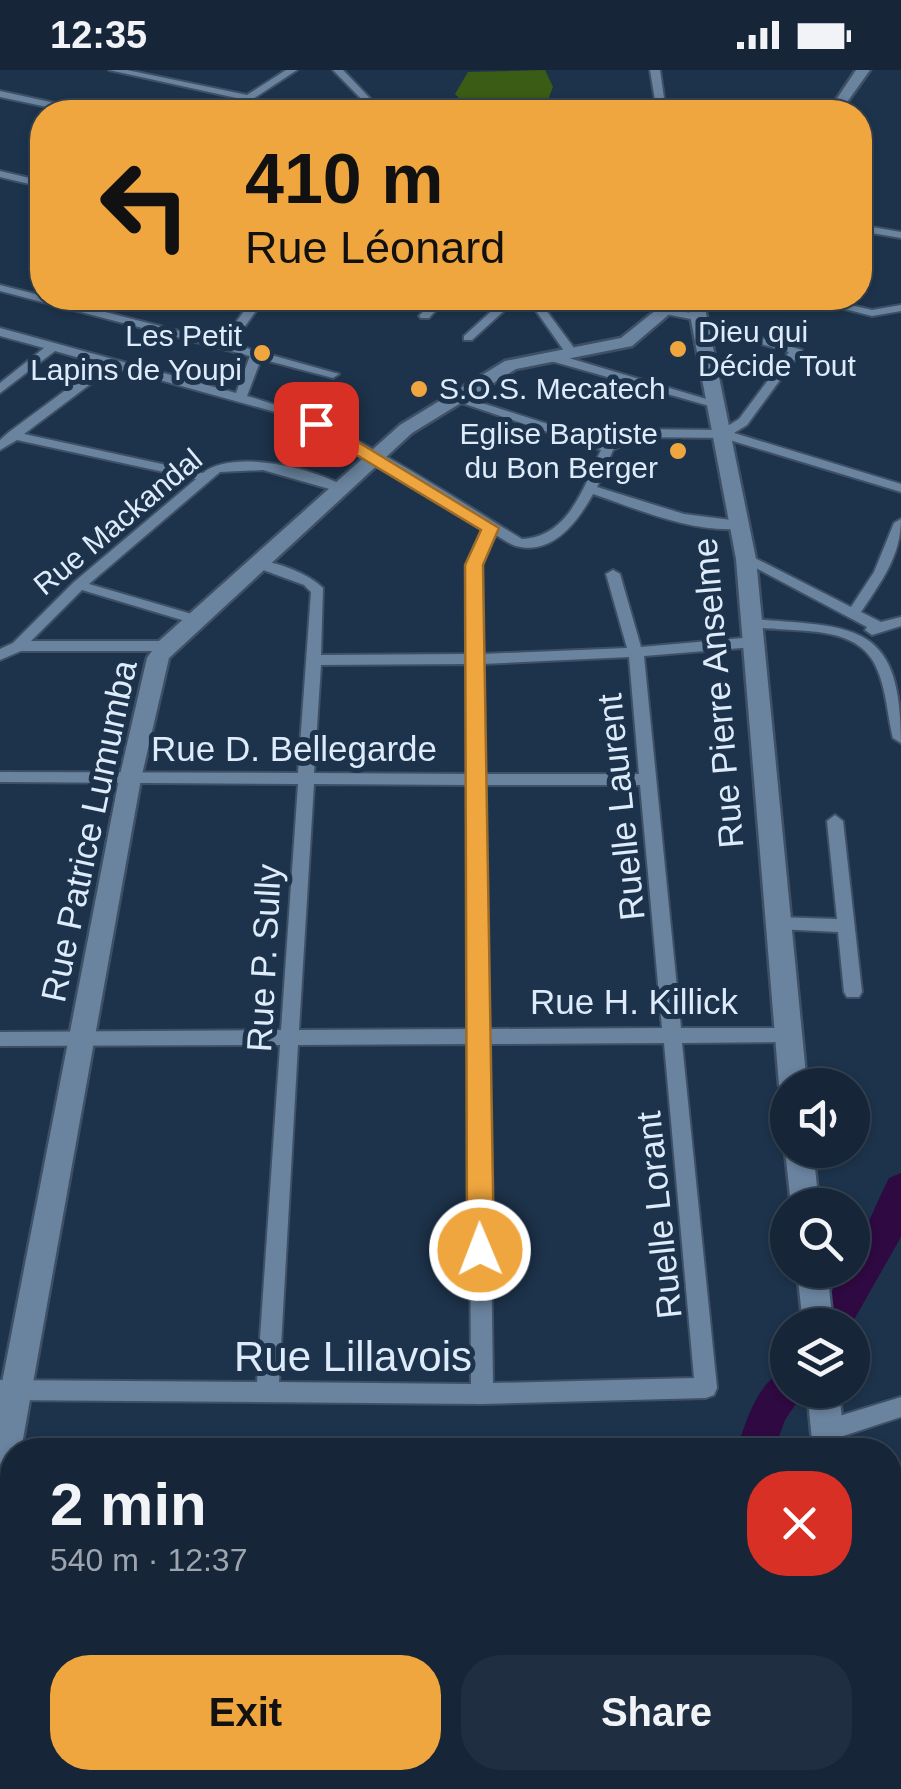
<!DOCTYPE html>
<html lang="en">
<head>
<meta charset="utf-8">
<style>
	:root { --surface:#162638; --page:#1f2e40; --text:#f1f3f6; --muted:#9ea5ae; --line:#354353; --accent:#f0a63e }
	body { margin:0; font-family:Helvetica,sans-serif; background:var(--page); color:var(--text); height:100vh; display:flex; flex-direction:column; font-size:38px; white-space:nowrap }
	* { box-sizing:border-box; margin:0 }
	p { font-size:32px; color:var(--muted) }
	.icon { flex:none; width:55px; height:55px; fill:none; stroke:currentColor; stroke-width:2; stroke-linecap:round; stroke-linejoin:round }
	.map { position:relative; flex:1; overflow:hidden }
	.drawer { position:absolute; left:0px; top:1368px; width:902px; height:352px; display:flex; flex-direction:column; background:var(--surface); border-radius:40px 40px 0 0; box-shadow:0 2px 8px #0004,0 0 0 2px var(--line) }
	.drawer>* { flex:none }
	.banner { position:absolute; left:30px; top:30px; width:842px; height:210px; border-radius:40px; box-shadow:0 2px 8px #0004,0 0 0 2px var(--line); background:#f0a63e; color:#111; overflow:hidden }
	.fabs { position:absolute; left:770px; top:998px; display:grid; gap:20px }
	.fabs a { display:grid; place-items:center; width:100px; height:100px; border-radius:50%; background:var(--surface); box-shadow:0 2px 8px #0004,0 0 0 2px var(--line); font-size:50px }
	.pin { position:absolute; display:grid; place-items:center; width:85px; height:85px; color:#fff; margin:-42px; border-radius:20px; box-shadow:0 5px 15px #0006 }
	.me { position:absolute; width:110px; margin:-55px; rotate:359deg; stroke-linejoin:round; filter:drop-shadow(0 0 8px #0008) }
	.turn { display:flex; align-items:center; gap:35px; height:210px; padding:0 50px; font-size:45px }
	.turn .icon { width:130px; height:130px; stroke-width:2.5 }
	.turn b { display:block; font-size:70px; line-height:85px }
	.round { display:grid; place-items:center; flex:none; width:105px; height:105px; border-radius:40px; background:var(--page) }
	.overview { display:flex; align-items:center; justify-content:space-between; height:170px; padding:0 50px }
	h1 { font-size:60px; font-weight:800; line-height:75px }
	.action { display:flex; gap:20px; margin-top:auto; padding:20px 50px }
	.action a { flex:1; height:115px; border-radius:40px; background:var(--accent); color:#111; font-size:40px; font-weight:800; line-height:115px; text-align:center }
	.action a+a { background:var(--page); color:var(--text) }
	.status { display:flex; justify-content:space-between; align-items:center; height:70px; padding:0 50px; background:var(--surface); direction:ltr }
	.status svg { height:28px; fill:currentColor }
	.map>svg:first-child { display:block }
	.green { fill:#3a5c15 }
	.forest { fill:#416220 }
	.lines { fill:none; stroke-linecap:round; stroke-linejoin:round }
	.river { fill:#2f0941; fill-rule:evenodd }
	.street-casing { stroke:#3e5065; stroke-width:4 }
	.secondary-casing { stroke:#3e5065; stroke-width:5 }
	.street { fill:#6a839e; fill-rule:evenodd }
	.secondary { fill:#6a839e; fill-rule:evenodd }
	.route { fill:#f0a63e; stroke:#9c6c28; stroke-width:2.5 }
	.poi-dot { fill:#f0a63e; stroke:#1d334b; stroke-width:4 }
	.labels { text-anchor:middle; stroke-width:10; stroke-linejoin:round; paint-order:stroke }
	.far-poi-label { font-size:30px; fill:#ddebfa; stroke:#1d334b; text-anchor:start }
	.far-street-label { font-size:30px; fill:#ddebfa; stroke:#1d334b }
	.street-label { font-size:35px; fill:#ddebfa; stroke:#1d334b }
	.near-street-label { font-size:42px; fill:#ddebfa; stroke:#1d334b }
</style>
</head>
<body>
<div class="status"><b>12:35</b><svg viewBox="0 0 49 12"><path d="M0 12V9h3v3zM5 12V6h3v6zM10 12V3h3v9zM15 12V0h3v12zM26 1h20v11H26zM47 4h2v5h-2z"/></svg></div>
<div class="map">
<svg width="901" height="1719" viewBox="0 0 901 1719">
	<rect width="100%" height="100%" fill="#1d334b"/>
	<path class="green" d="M545 0 553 17 543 42H453L460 29 455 24 468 2Z"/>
	<path class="forest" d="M520 1708H719L717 1719H415Z"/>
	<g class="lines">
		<path class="river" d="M901 1103V1167L851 1255H813L844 1200H852C852 1186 881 1124 889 1108Z
			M788 1299V1320H805L785 1350 774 1380H736C747 1351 756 1311 788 1299Z
			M681 1708H725L721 1719H676Z"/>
		<defs>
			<path id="street" d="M109 0H127L247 25 286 0H297L233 42H222L241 29Z
				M333 0H343L383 42H374Z
				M650 0H660L666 42H657Z
				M0 21 82 39 87 42H71L0 27Z
				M0 101 42 111V117L0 107Z
				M860 155 901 162V168L860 161Z
				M0 215 222 272 244 241 249 228H259L256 241 232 274 339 304 333 308 261 289 247 326C347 354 434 416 522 469 569 467 584 416 601 380L447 328 457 325 607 373 634 359 721 360 739 349 789 282 695 255 693 253 696 250 660 243V239L664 238 702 245 704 247 700 250 802 280 747 355 734 363 901 414V422L723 368 637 367 613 380 597 417 684 444 747 452V458C696 465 640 440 593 424 578 451 553 486 516 476 509 474 501 468 494 464L481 495 482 584 627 578 606 504 613 500 620 504 641 577 754 567 761 572 754 577 644 586 681 958H787L794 960 796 965 794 970 787 972 682 973 717 1318 714 1325 706 1328 482 1334 0 1330V1310L257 1312 280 975 0 976V962L281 960 298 714 0 712V702L298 703 311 522 304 515 255 497V491C275 490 309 504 323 518L321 585 467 584V495L484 457 371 389 279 343 113 297 24 364 203 403C233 378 318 399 347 418L340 422 263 400 220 402 89 514 202 547V553H192L82 520 31 571H166L173 576 166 581H21L0 590V579L13 573 74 512 196 409 17 370 0 380V370L9 362 101 294 55 281 0 323V313L44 278 0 266V258L236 323 250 286 0 221ZM629 587 639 704H484L482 594ZM468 594V704L314 703 321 595ZM314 714 468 715 469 959 299 960ZM484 715H640L662 958 488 959ZM664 973 694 1308 493 1313 488 974ZM469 974 471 1314 279 1312 298 975Z
				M435 228H447L429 248H421L419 246Z
				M506 228H518L472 270H464V266Z
				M527 228H537L577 282 575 285H567Z
				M802 228H820L872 240 901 235V241L872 246Z
				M544 283H552L723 334 713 337 544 289Z
				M901 449C901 486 881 512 861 542L881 552 901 547V556L872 565 865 560 867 557 739 489 741 486H751L851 537 874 502 894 453Z
				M753 549C856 557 901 552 901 673L893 668C887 644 886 613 873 591 850 552 786 564 748 556V550Z
				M835 745 843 751 862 922 859 927H847L844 922 838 862 777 859 768 853 777 847 837 849 827 751Z
				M901 1327V1347L828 1371 820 1368 817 1360 820 1352Z
				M901 1481V1506L890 1511V1486Z
				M12 1631V1656L0 1659V1633Z
				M22 1708H48L46 1719H20Z"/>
			<path id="secondary" d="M856 0H870L840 42H828Z
				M671 228H703L756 489 807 1015H788V1024L779 1015 736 489 687 229 632 276 516 299 412 363 169 588 141 709 21 1380H12V1419L0 1424V1323L119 709 147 588 159 571 400 355 505 291 621 268Z
				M788 1075V1080H813L819 1135H791L785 1080Z
				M797 1200H827L833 1255H803Z
				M807 1320H839L845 1380H813Z
				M832 1708H868L869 1719H833Z"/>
		</defs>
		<use href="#street" class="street-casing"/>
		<use href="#secondary" class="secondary-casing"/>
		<use href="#street" class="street"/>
		<use href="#secondary" class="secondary"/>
	</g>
	<path class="route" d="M310 350H322L499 458 483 495 494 1180 490 1188H471L467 1180 465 495 481 460 310 357Z"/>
	<g class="poi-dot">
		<circle cx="678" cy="279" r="10"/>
		<circle cx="262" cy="283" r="10"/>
		<circle cx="419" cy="319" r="10"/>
		<circle cx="678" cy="381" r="10"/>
	</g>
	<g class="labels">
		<g class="far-poi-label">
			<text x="698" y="272">Dieu qui<tspan x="698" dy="34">Décide Tout</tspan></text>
			<text x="242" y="276" text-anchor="end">Les Petit<tspan x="242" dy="34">Lapins de Youpi</tspan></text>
			<text x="439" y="329">S.O.S. Mecatech</text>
			<text x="658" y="374" text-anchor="end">Eglise Baptiste<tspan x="658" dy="34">du Bon Berger</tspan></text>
		</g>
		<g class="far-street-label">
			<text transform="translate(118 452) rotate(-40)" y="10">Rue Mackandal</text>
		</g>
		<g class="street-label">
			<text transform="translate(718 623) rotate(-95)" y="12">Rue Pierre Anselme</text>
			<text x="294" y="691">Rue D. Bellegarde</text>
			<text transform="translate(621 737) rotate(-96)" y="12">Ruelle Laurent</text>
			<text transform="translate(89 761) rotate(-78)" y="12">Rue Patrice Lumumba</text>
			<text transform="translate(264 888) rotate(-87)" y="12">Rue P. Sully</text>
			<text x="634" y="944">Rue H. Killick</text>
			<text transform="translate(659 1145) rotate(-96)" y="12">Ruelle Lorant</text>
		</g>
		<g class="near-street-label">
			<text x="353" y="1301">Rue Lillavois</text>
		</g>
	</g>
</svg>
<div class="fabs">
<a><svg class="icon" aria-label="sound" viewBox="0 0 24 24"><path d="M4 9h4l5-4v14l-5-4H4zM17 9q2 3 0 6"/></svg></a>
<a><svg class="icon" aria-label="search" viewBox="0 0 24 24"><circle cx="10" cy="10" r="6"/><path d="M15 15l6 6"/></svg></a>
<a><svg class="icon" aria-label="layers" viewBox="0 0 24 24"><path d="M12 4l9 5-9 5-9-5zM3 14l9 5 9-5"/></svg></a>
</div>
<div class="pin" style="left:316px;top:354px;background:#d93025"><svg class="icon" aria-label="arrive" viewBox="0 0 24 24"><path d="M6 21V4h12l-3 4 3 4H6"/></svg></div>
<svg class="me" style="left:480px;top:1180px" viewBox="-20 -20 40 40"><circle r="17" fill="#f0a63e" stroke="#fff" stroke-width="3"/><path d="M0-11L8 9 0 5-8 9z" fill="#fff"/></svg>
<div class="banner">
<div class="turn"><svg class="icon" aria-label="left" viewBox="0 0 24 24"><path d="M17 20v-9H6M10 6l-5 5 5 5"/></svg><div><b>410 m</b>Rue Léonard</div></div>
</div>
<section class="drawer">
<div class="overview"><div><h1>2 min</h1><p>540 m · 12:37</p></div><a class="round" style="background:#d93025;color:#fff"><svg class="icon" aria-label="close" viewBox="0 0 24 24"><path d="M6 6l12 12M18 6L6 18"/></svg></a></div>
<div class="action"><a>Exit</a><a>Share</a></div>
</section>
</div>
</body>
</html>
